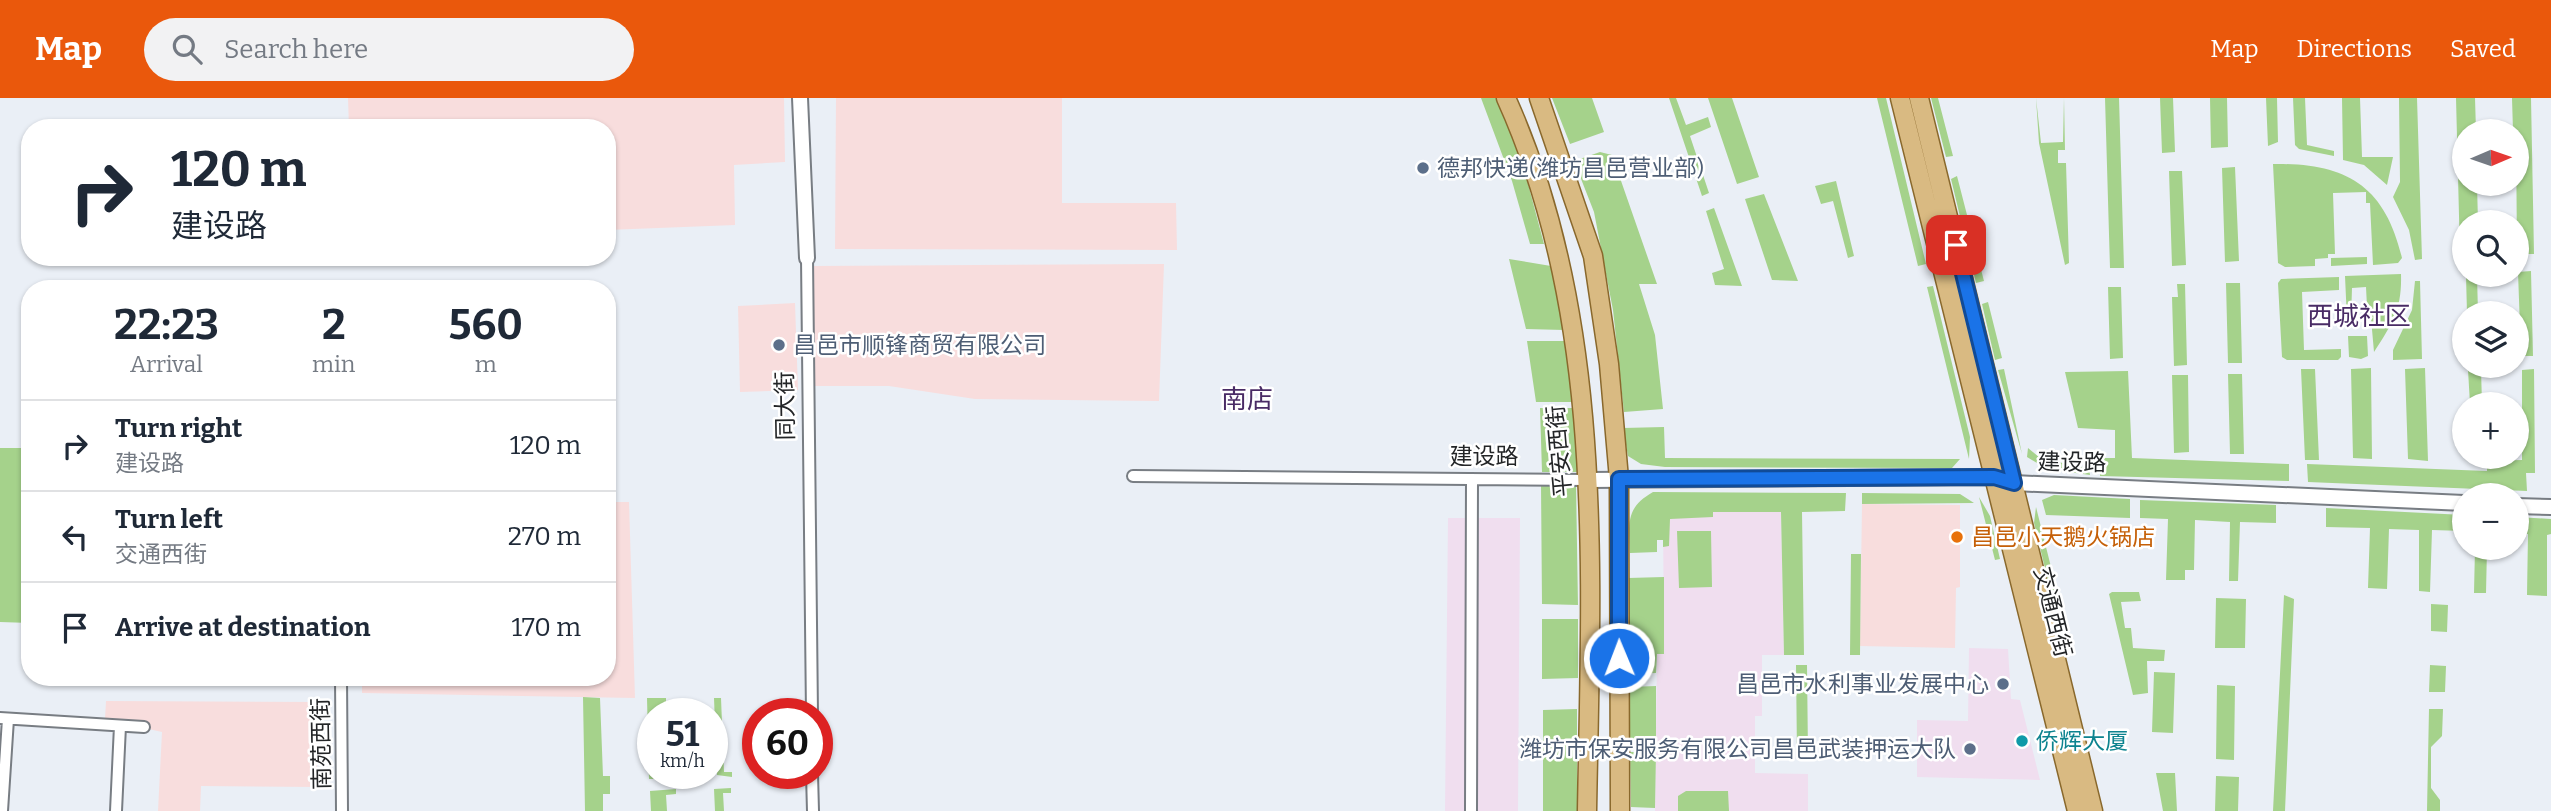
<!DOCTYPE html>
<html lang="en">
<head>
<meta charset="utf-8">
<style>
	:root { --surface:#fff; --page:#f2f2f3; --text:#1f2937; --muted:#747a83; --line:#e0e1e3; --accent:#ea580c }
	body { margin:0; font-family:Bitter,"Noto Sans SC",serif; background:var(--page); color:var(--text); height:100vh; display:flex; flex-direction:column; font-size:26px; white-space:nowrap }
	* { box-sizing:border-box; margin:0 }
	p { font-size:23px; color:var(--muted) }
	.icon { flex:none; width:38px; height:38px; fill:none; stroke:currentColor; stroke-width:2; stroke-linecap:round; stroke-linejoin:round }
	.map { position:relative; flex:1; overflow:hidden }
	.side { position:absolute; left:21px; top:182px; width:595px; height:406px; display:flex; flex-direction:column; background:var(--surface); border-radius:28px; box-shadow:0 2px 5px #0004 }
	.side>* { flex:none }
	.guide { position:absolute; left:21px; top:21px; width:595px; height:147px; border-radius:28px; box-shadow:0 2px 5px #0004; background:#fff; color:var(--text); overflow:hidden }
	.needle { width:46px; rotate:88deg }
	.buttons { position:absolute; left:2452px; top:21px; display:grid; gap:14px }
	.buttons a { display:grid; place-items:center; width:77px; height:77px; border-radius:50%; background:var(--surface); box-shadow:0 2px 5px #0004; font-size:35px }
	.speed { position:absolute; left:637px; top:600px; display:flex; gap:14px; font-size:35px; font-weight:700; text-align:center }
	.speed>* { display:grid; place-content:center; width:91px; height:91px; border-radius:50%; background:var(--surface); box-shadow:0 2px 5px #0004; line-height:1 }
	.speed small { font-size:18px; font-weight:400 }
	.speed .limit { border:10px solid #d22; background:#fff; color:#111 }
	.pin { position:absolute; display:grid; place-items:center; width:60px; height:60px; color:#fff; margin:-30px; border-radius:14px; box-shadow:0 4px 10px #0006 }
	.me { position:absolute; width:77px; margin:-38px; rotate:359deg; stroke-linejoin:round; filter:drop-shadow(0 0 5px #0008) }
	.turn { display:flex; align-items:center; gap:24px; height:147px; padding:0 35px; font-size:32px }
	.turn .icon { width:91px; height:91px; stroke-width:2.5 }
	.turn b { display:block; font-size:49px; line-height:60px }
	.eta { display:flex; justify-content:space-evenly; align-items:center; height:119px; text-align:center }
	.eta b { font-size:42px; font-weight:700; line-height:49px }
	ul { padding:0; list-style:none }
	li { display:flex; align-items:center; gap:21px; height:91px; padding:0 35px; border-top:2px solid var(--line) }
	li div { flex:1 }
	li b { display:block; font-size:26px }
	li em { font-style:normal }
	header { display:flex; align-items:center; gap:42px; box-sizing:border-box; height:98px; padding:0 35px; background:var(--accent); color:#fff }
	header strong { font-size:33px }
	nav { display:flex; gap:38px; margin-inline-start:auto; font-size:24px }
	.search { width:490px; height:63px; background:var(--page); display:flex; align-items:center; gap:18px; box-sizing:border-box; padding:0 24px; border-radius:38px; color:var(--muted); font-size:26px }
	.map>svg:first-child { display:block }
	.commercial { fill:#f0deef }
	.industrial { fill:#f8dddd }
	.green { fill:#a5d28b }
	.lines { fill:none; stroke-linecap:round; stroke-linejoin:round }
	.minor-casing { stroke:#787d83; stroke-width:14 }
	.tertiary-casing { stroke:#787d83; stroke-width:18 }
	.primary-casing { stroke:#89682c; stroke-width:21 }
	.minor { stroke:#fff; stroke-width:10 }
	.tertiary { stroke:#fff; stroke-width:14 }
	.primary { stroke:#d9ba82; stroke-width:18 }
	.route-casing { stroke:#114b97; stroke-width:18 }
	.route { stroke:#1a73e8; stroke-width:12 }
	.service-dot { fill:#5c6f8a; stroke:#fff; stroke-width:2.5 }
	.food-dot { fill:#e8710a; stroke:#fff; stroke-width:2.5 }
	.culture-dot { fill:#0f9aa8; stroke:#fff; stroke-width:2.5 }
	.labels { text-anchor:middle; stroke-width:5; stroke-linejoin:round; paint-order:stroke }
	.service-label { font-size:23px; fill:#4e5e75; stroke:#fff; text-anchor:start }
	.street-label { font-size:23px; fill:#232527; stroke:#fff }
	.food-label { font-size:23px; fill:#c56008; stroke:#fff; text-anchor:start }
	.culture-label { font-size:23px; fill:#0d838f; stroke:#fff; text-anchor:start }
	.quarter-label { font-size:26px; fill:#492b65; stroke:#fff }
</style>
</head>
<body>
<header>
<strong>Map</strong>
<div class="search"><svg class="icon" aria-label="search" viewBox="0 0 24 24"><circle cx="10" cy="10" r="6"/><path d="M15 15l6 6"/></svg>Search here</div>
<nav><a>Map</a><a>Directions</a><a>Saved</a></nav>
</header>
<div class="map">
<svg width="2551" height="713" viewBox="0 0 2551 713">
	<rect width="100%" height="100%" fill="#eaeff6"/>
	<path class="commercial" d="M1663 414H1781L1784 557H1762V618H1755V675L1808 676V713H1655L1657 556 1664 555Z
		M1448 420H1520L1518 713H1445Z
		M1969 550 2008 551 2011 601 2020 602 2040 682 1917 679V622L1968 623Z"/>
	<path class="industrial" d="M348 0H784L785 64 734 67 735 127 607 132V30H349Z
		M836 0H1062V105H1176L1177 152 835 151Z
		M1164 166 1159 303 975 301 889 288H815L813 168Z
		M795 205 798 292 740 294 738 208Z
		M607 404H629L635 600 362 595V579H607Z
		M1862 406 1960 407V489L1956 490 1955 550 1860 548Z
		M106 603 317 604V689L201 688 200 713H158L162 634 105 621Z"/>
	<path class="green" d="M1481 0H1498L1527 82 1544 146H1530L1512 83Z
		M1552 0H1592L1604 34 1570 46Z
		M1669 0H1676L1686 27 1708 19 1711 29 1690 38 1709 95 1702 98Z
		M1708 0H1732L1759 79 1737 86Z
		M1877 0H1886L1926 166 1918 168Z
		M1931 0H1938L1953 58 1946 59Z
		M2036 0 2041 45 2063 44 2064 0 2065 52H2058V65H2066L2069 165 2065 167 2039 45Z
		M2105 0H2119L2124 170H2110Z
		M2160 0H2173L2175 54 2162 55Z
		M2210 0H2227L2228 49 2211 50Z
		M2266 0H2277L2278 44 2268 48Z
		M2293 0H2305L2307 47 2334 53V58L2299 51 2295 47Z
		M2342 0H2360L2362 59H2393L2387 87 2364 67 2343 62Z
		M2399 0H2417L2422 161 2415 162 2409 132 2393 99 2400 84Z
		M2456 0H2475L2476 33H2464V86H2477L2478 124H2464V157H2460Z
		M2512 0H2531L2534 156H2517L2516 33H2513Z
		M1600 54 1612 57 1657 186H1639L1655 237 1663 311 1624 314 1613 212 1594 114 1574 63Z
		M2273 66C2347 65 2385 88 2402 160L2398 165 2373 167 2370 105H2366V94L2333 95 2335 156H2328V160L2315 161V168L2285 169 2278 165Z
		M2235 69 2239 163 2225 164 2222 70Z
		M2169 73H2182L2186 167 2172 168Z
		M1957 78 1984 183 1976 185 1951 81Z
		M1836 83 1854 158 1848 160 1833 103 1821 106 1815 88Z
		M1764 96 1798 183 1772 182 1745 101Z
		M1714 110 1742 188 1715 187 1712 175 1724 171 1706 113Z
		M2367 159V166L2331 168V160Z
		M1509 161 1551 168 1564 232 1526 231Z
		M2531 173 2533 258H2521L2518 174Z
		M2401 176C2402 211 2393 225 2374 254L2370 209H2367L2366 189 2352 190 2351 221 2347 222 2345 178Z
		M2477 177 2478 215H2467L2466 178Z
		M2339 179V192L2302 194 2304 252 2341 251V259L2338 262H2287L2282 259 2278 185 2281 181Z
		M2415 183H2420L2422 261 2393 262V252L2412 212Z
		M2226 185H2240L2242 265H2228Z
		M2177 186H2185L2187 267 2174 268 2172 199H2178Z
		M1933 188 1970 339 1969 361 1927 189Z
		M2108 189H2121L2123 260 2110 261Z
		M1988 204 2002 260 1995 262 1982 206Z
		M2348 238H2367L2368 258 2361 261 2349 259Z
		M1527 243H1565L1572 304H1536Z
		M2371 270 2372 361 2353 360 2351 271Z
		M2425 270 2428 363 2408 361 2405 271Z
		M2004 271 2022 356 1998 272Z
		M2301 271H2315L2319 362H2305Z
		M2481 271 2482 306H2470L2468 272Z
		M2534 271 2535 375H2526L2527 393 2308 384 2307 366 2487 373V363L2522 362V272Z
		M2128 273 2132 360 2289 366V383L2100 378V360H2115V332L2078 330 2065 274Z
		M2228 276H2242L2244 356H2230Z
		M2172 277H2188L2189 354 2174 355Z
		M1540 310H1573L1579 374H1542Z
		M1664 329 1665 360 1960 361 1952 370 1665 369 1641 366 1628 358 1623 330Z
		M0 350H30V525L0 524Z
		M2028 350 2040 360 2089 371 2090 377 2047 371 2027 359Z
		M1541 386H1576L1578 507 1542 506Z
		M1653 394 1846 395 1845 413 1802 414 1804 557H1784L1781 414H1713V419L1670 421 1669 448 1663 449V442H1657V454L1630 455C1629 425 1625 410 1653 394Z
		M1862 395 1960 396 1974 405 1862 406Z
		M2054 397 2130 401V420L2046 417 2042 402Z
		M1979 399 1990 418 2000 461 1995 462Z
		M2140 402 2276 407V425L2240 424 2238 483H2229L2230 424 2195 422 2194 472H2185V482H2166L2168 421 2140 420Z
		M2036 409 2059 501 2053 503 2034 425Z
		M2326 410 2464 417V433L2432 432 2430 494 2419 493V432L2389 431 2387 491 2368 490 2370 430 2326 429Z
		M2517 419 2551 421V436L2547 437V498L2527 497 2528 436 2517 435Z
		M1677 433H1711L1712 489 1679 490Z
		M2475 450H2487L2486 495H2474Z
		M1851 456H1861L1860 557H1850Z
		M1664 479V556H1657L1656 575 1627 576 1628 480Z
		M2112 494H2139L2141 503 2121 504 2125 530H2131L2133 550 2165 552 2164 563H2147L2148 595 2133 597 2109 496Z
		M2284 497 2294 501 2285 713H2273Z
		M2216 500 2246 501 2245 550H2215Z
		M2431 506 2448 507 2447 534 2431 533Z
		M1542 521H1578V580L1542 581Z
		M1796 567H1807L1808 658H1797Z
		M2430 567 2446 568 2445 594H2429Z
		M2154 574 2175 575 2173 635 2152 634Z
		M2217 587 2235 588 2234 662 2216 661Z
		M1656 588V642H1629L1630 589Z
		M583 599 600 600 603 678H610V696H603V713H585Z
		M647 600H666V616H653V676L676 677V681H649Z
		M714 600H721L724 674H732V679L717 677Z
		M1577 611V713H1543V612Z
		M2429 611H2443L2442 638 2431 649V690L2440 702V713H2427Z
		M1630 654H1656L1655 710 1631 709Z
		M2156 675H2175L2177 713H2163Z
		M2216 678 2239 679 2238 713H2215Z
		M731 690V695H723L724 713H715L714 691Z
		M676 691V696L666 697 667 713H651L650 693Z
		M1686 693H1728L1729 713H1678V698Z"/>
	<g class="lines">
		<defs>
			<path id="minor" d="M807 160 812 616
				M1133 378 1588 382
				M341 579 342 713
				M0 620 144 629
				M812 676 813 713
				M2 713 8 621
				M116 713 120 628
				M1471 713 1472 381"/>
			<path id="tertiary" d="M800 0 807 160
				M1588 382 1994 379 2014 385 2464 405
				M2516 408 2551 409"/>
			<path id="primary" d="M1506 0C1606 221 1591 476 1587 713
				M1539 0 1593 158 1609 266 1619 381 1620 713
				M1900 0 2077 713
				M1919 0 2093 713"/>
		</defs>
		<use href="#minor" class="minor-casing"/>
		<use href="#tertiary" class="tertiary-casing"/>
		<use href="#primary" class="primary-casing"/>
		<use href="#minor" class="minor"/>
		<use href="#tertiary" class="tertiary"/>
		<use href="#primary" class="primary"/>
	</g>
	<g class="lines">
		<defs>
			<path id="route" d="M1619 560V381L1994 379 2014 385 1956 147"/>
		</defs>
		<use href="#route" class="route-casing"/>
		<use href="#route" class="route"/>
	</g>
	<g class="service-dot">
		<circle cx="1423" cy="70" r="7"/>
		<circle cx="779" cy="247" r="7"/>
		<circle cx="2003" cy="586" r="7"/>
		<circle cx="1970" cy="651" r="7"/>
	</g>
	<circle class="food-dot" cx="1957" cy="439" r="7"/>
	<circle class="culture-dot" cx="2022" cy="643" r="7"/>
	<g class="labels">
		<g class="service-label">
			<text x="1437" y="78">德邦快递(潍坊昌邑营业部)</text>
			<text x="793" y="255">昌邑市顺锋商贸有限公司</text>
			<text x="1989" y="594" text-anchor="end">昌邑市水利事业发展中心</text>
			<text x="1956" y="659" text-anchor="end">潍坊市保安服务有限公司昌邑武装押运大队</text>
		</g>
		<g class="street-label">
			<text transform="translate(785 308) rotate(-91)" y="8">同大街</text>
			<text transform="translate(1559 353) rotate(-95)" y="8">平安西街</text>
			<text x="1484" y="366">建设路</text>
			<text transform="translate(2072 364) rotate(1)" y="8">建设路</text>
			<text transform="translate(2053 514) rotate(76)" y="8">交通西街</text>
			<text transform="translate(321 646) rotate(-91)" y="8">南苑西街</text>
		</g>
		<g class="food-label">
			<text x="1971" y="447">昌邑小天鹅火锅店</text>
		</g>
		<g class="culture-label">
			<text x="2036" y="651">侨辉大厦</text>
		</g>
		<g class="quarter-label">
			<text x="2359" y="227">西城社区</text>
			<text x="1247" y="310">南店</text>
		</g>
	</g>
</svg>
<div class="buttons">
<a><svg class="needle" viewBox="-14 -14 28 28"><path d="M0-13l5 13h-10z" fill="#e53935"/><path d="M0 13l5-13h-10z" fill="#747a83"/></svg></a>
<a><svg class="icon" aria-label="search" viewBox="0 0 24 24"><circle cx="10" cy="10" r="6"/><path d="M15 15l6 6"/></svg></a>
<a><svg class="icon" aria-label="layers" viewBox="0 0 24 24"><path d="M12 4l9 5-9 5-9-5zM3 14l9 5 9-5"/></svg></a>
<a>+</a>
<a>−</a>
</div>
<div class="speed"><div>51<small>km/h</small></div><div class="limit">60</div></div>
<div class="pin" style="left:1956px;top:147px;background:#d93025"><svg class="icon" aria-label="arrive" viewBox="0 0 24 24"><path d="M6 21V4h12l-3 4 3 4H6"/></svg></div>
<svg class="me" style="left:1619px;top:560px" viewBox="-20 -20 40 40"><circle r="17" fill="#1a73e8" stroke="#fff" stroke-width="3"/><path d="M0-11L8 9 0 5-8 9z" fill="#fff"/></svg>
<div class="guide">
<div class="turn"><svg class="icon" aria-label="right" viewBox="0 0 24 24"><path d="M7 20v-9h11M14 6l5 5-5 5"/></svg><div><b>120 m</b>建设路</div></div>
</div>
<section class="side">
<div class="eta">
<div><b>22:23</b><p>Arrival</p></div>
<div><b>2</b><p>min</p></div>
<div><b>560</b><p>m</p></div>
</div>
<ul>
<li><svg class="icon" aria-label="right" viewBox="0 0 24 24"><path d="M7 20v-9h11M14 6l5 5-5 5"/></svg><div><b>Turn right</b><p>建设路</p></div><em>120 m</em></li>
<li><svg class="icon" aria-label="left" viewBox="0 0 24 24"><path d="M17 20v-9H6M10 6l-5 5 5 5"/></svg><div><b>Turn left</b><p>交通西街</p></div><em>270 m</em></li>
<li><svg class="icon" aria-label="arrive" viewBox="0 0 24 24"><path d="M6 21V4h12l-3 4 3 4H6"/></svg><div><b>Arrive at destination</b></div><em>170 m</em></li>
</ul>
</section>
</div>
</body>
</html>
